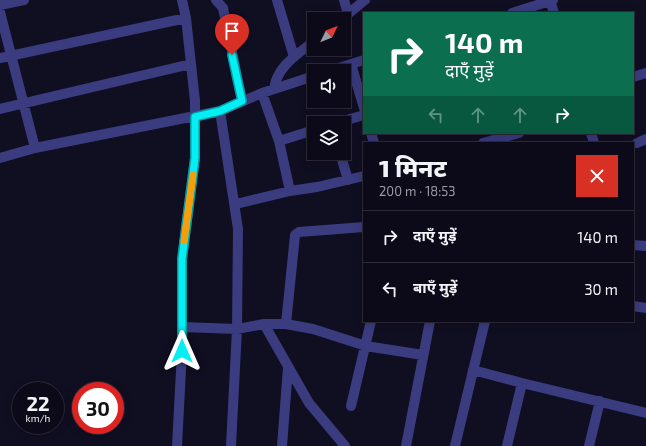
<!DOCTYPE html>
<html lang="hi">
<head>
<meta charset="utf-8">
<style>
	:root { --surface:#0c0a19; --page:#1a1826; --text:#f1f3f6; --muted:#9a9aa2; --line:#2c2b38 }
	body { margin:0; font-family:"Exo 2","Noto Sans Devanagari",sans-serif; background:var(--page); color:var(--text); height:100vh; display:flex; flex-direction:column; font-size:15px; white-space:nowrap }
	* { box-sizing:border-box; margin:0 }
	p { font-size:13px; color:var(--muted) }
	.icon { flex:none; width:22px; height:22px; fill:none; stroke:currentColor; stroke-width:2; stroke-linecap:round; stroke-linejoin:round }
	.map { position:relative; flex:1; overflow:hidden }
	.side { position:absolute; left:363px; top:142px; width:271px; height:180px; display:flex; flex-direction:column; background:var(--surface); border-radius:0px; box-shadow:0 2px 10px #0003,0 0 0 1px var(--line) }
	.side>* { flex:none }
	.top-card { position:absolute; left:363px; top:12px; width:271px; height:122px; border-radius:0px; box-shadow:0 2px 10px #0003,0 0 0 1px var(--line); background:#0b6e4f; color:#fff; overflow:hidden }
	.needle { width:26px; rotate:47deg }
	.tools { position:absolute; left:307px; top:12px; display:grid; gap:8px }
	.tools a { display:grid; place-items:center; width:44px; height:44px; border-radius:0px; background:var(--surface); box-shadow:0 2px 10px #0003,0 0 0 1px var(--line); font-size:20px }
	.speed { position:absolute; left:12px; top:382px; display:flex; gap:8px; font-size:20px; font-weight:700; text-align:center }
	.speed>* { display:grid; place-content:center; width:52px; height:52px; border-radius:50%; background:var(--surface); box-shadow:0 2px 10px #0003,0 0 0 1px var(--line); line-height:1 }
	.speed small { font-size:10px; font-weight:400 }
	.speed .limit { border:6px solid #d22; background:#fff; color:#111 }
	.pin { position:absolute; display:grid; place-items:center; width:34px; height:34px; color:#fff; margin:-41px -17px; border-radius:50% 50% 50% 0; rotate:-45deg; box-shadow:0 0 4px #0007 }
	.pin .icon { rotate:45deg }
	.me { position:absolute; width:44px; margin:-22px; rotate:0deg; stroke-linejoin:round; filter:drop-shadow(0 0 3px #0008) }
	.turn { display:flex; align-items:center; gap:14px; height:84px; padding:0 16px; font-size:18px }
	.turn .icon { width:52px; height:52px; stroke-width:2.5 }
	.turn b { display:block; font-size:28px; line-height:34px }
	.lanes { display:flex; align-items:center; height:38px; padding:0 16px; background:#0003; justify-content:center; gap:20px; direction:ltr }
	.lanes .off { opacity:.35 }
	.round { display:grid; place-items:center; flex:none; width:42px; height:42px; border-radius:0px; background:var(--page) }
	.overview { display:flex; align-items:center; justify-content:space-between; height:68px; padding:0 16px }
	h1 { font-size:24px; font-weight:800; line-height:30px }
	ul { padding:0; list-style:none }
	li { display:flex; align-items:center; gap:12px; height:52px; padding:0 16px; border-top:1px solid var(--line) }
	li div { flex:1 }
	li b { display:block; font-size:15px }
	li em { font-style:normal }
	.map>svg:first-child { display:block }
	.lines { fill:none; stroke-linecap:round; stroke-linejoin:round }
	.minor { stroke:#3a3c7f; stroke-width:10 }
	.route-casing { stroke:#039b9f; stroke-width:10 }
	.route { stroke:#05eef4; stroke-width:7 }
	.slow { stroke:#f59e0b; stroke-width:7 }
</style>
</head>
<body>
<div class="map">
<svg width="646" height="446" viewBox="0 0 646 446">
	<rect width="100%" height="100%" fill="#100e21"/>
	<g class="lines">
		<path class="minor" d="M216 0 223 8 242 101
			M277 0 294 57
			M344 0 348 14
			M550 0 554 13
			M0 5 24 0
			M0 12 35 148
			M512 13 553 0
			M342 19 365 0
			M0 58 186 18
			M351 64 364 108
			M329 71 364 60
			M633 77 646 73
			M274 89C277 66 297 55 314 41
			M262 93 279 141 290 191
			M0 109 191 64
			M220 111 238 229 237 329 231 446
			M336 123 364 115
			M371 133 374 143
			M591 133 594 143
			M279 141 314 130
			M483 143 519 133
			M637 143 646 139
			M340 153 348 180
			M0 158 35 148 220 111 262 93 314 76
			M236 204 290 191 317 187 364 176
			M633 245 646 246
			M633 306 646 308
			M264 324 309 403 345 446
			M286 324 295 235 299 232 364 227
			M182 327 237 329 264 324H286L313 329 366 346 423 355
			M473 370 522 383 646 413
			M351 406 371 321
			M177 446 182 351V259L195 158V101L186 18 182 0
			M282 446 288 368
			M406 446 430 321
			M455 446 485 321
			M507 446 522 383
			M589 446 600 401"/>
	</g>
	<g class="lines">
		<defs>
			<path id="route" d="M182 351V259L195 158V117L220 111 242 101 232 55"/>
		</defs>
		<use href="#route" class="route-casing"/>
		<use href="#route" class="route"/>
		<path class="slow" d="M184 241 193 175"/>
	</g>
</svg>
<div class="tools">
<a><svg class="needle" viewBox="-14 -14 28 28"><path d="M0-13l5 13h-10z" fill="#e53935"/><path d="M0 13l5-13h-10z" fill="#9a9aa2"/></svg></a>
<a><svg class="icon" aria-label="sound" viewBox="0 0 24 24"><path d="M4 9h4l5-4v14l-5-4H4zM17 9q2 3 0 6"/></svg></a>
<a><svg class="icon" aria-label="layers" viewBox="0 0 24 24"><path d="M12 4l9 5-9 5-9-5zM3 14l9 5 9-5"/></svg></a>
</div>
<div class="speed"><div>22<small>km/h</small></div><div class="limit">30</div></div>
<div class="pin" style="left:232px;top:55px;background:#d93025"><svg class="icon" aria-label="arrive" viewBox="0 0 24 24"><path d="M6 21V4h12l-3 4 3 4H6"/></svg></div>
<svg class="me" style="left:182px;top:351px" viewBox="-20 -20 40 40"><path d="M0-17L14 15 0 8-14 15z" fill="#05eef4" stroke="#fff" stroke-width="4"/></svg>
<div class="top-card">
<div class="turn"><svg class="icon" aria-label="right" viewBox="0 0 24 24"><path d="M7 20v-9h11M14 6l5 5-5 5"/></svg><div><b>140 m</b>दाएँ मुड़ें</div></div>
<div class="lanes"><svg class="icon off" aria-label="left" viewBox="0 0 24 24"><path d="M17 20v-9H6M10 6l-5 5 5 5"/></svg><svg class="icon off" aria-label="ahead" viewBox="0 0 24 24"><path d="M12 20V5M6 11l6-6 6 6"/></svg><svg class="icon off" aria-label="ahead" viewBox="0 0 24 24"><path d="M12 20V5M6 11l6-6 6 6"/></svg><svg class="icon" aria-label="right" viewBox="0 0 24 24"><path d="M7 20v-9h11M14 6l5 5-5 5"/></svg></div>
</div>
<section class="side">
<div class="overview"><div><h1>1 मिनट</h1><p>200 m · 18:53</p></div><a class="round" style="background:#d93025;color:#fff"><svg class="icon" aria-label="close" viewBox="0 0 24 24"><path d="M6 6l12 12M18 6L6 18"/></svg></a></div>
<ul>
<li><svg class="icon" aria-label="right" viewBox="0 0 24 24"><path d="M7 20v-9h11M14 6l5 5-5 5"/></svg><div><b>दाएँ मुड़ें</b></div><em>140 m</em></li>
<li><svg class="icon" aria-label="left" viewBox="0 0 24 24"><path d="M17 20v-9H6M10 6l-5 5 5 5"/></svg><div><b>बाएँ मुड़ें</b></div><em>30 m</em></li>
</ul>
</section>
</div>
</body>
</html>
